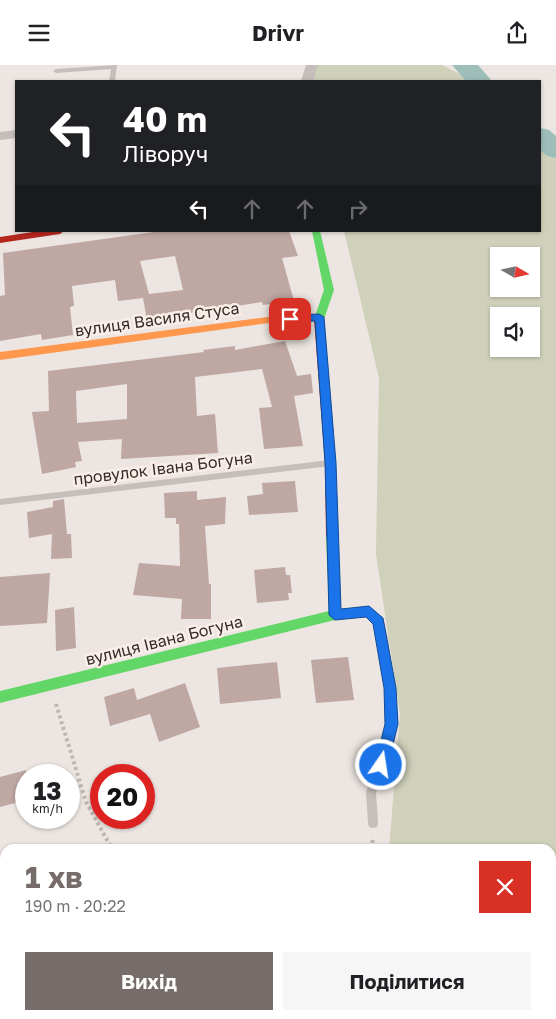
<!DOCTYPE html>
<html lang="uk">
<head>
<meta charset="utf-8">
<style>
	:root { --surface:#fff; --page:#f6f6f6; --text:#202124; --muted:#757577; --accent:#766c69 }
	body { margin:0; font-family:"Golos Text",sans-serif; background:var(--page); color:var(--text); height:100vh; display:flex; flex-direction:column; font-size:19px; white-space:nowrap }
	* { box-sizing:border-box; margin:0 }
	p { font-size:16px; color:var(--muted) }
	.icon { flex:none; width:28px; height:28px; fill:none; stroke:currentColor; stroke-width:2; stroke-linecap:round; stroke-linejoin:round }
	.map { position:relative; flex:1; overflow:hidden }
	.side { position:absolute; left:0px; top:779px; width:556px; height:176px; display:flex; flex-direction:column; background:var(--surface); border-radius:15px 15px 0 0; box-shadow:0 1px 4px #0004 }
	.side>* { flex:none }
	.hud { position:absolute; left:15px; top:15px; width:526px; height:152px; border-radius:0px; box-shadow:0 1px 4px #0004; background:#202124; color:#fff; overflow:hidden }
	.needle { width:32px; rotate:99deg }
	.fabs { position:absolute; left:490px; top:182px; display:grid; gap:10px }
	.fabs a { display:grid; place-items:center; width:50px; height:50px; border-radius:0px; background:var(--surface); box-shadow:0 1px 4px #0004; font-size:25px }
	.speed { position:absolute; left:15px; top:699px; display:flex; gap:10px; font-size:25px; font-weight:700; text-align:center }
	.speed>* { display:grid; place-content:center; width:65px; height:65px; border-radius:50%; background:var(--surface); box-shadow:0 1px 4px #0004; line-height:1 }
	.speed small { font-size:12px; font-weight:400 }
	.speed .limit { border:8px solid #d22; background:#fff; color:#111 }
	.pin { position:absolute; display:grid; place-items:center; width:42px; height:42px; color:#fff; margin:-21px; border-radius:10px; box-shadow:0 2px 8px #0006 }
	.me { position:absolute; width:55px; margin:-28px; rotate:13deg; stroke-linejoin:round; filter:drop-shadow(0 0 4px #0008) }
	.turn { display:flex; align-items:center; gap:18px; height:105px; padding:0 25px; font-size:22px }
	.turn .icon { width:65px; height:65px; stroke-width:2.5 }
	.turn b { display:block; font-size:35px; line-height:42px }
	.lanes { display:flex; align-items:center; height:48px; padding:0 25px; background:#0003; justify-content:center; gap:25px; direction:ltr }
	.lanes .off { opacity:.35 }
	.round { display:grid; place-items:center; flex:none; width:52px; height:52px; border-radius:0px; background:var(--page) }
	.overview { display:flex; align-items:center; justify-content:space-between; height:85px; padding:0 25px }
	h1 { font-size:30px; font-weight:700; line-height:38px; color:var(--accent) }
	.action { display:flex; gap:10px; margin-top:auto; padding:10px 25px }
	.action a { flex:1; height:58px; border-radius:0px; background:var(--accent); color:#fff; font-size:20px; font-weight:700; line-height:58px; text-align:center }
	.action a+a { background:var(--page); color:var(--text) }
	header { display:flex; justify-content:space-between; align-items:center; height:65px; padding:0 25px; background:var(--surface); font-size:22px; font-weight:700 }
	.map>svg:first-child { display:block }
	.green { fill:#d0d1bb; fill-rule:evenodd }
	.lines { fill:none; stroke-linecap:round; stroke-linejoin:round }
	.river { fill:#9ebeb9; fill-rule:evenodd }
	.building { fill:#bfa7a3; fill-rule:evenodd }
	.path { stroke:#beb6b3; stroke-width:4; stroke-dasharray:3 3; stroke-linecap:butt }
	.lane { fill:#c5beba; fill-rule:evenodd }
	.street { fill:#c5beba; fill-rule:evenodd }
	.fast { fill:#63d668; fill-rule:evenodd }
	.slow { fill:#ff974d; fill-rule:evenodd }
	.jam { fill:#b3261e; fill-rule:evenodd }
	.route { fill:#1a73e8; stroke:#114b97 }
	.labels { text-anchor:middle; stroke-width:5; stroke-linejoin:round; paint-order:stroke }
	.street-label { font-size:16px; fill:#362b28; stroke:#f9efe8 }
</style>
</head>
<body>
<header><svg class="icon" aria-label="menu" viewBox="0 0 24 24"><path d="M4 6h16M4 12h16M4 18h16"/></svg>Drivr<svg class="icon" aria-label="share" viewBox="0 0 24 24"><path d="M12 15V3M7 8l5-5 5 5M5 13v7h14v-7"/></svg></header>
<div class="map">
<svg width="556" height="954" viewBox="0 0 556 954">
	<rect width="100%" height="100%" fill="#ece5e1"/>
	<path class="green" d="M306 0H442L474 16H310Z
		M540 75 556 91V954H404V950H551V784H389L400 649 376 489 379 313 344 166H540ZM499 191H531V224H499ZM499 251H531V284H499Z"/>
	<g class="lines">
		<path class="river" d="M452 0H478L492 16H466Z
			M540 63 549 65 556 71V93L547 91 540 85Z"/>
	</g>
	<path class="building" d="M161 166H289L298 191 282 193 294 236 263 240 262 237 147 255 143 233 118 236 115 215 72 221 74 241 70 242 73 270 42 275 41 269 0 276V231L5 230 3 188ZM175 191 183 225 149 229 140 196Z
		M285 276 297 311 311 309 313 328 294 331 303 381 264 384 259 343 272 342 262 304 195 312 197 351 215 349 218 388 121 394 122 374 78 377 82 396 75 397 76 402 42 409 32 347 49 346 48 306 204 287 203 285 235 281V285ZM127 319V354L77 358 76 326Z
		M295 416 298 447 249 450 247 431 263 429 262 418Z
		M197 426V435L226 432 225 459 205 461 209 519H211V554H181L182 534 133 530 139 498 180 501 179 459H176V453H165L164 428Z
		M64 434 67 469H71L72 493 51 494 52 469 29 473 27 447 53 442V436Z
		M285 502 286 510H290L292 528H288L289 535 257 538 254 505Z
		M50 508 47 558 0 561V512Z
		M74 542 76 583 56 586 55 545Z
		M348 592 354 635 316 638 311 595Z
		M277 597 281 633 220 639 217 603Z
		M185 618 200 662 159 677 150 649 110 661 104 632 134 623 137 635Z
		M26 705V735L0 742V712Z"/>
	<g class="lines">
		<path class="path" d="M56 639 86 737 112 784
			M372 784 373 772
			M270 950 276 954
			M378 950V954"/>
		<path class="lane" d="M117 0 115 16H109L111 4 56 8 53 6 56 4Z
			M330 395 334 398 330 401 0 440V434Z
			M369 542 372 543 384 557 388 573 395 623 396 659 386 700 376 727 378 758 377 762 373 763 369 762 368 758 366 727 376 700 386 659 385 623 378 573 375 559 367 550 338 554 335 553 333 550 335 547 338 546Z"/>
		<path class="street" d="M306 0H318L313 16H301Z
			M16 65V73L0 75V67Z"/>
		<path class="fast" d="M312 166H320L334 225 324 254 319 257 314 254 324 225Z
			M332 466 336 468 338 471 341 550 339 554 0 638V626L329 546 326 471 328 468Z"/>
		<path class="slow" d="M319 249 324 252 319 255 276 257 0 295V287L276 251Z"/>
		<path class="jam" d="M39 166H64L60 169 0 178V172Z
			M319 251 324 254 335 398 338 471 336 474H328L326 471 325 398 314 254Z"/>
	</g>
	<path class="route" d="M319 249 324 252 336 398 341 544 369 541 383 553 396 623 398 659 388 700 386 705 381 707 376 705 375 700 385 659 384 623 373 559 366 552 335 555 329 550 325 398 315 256 290 257 285 254 290 250Z"/>
	<g class="labels">
		<g class="street-label">
			<text transform="translate(157 254) rotate(-8)" y="6">вулиця Василя Стуса</text>
			<text transform="translate(163 403) rotate(-7)" y="6">провулок Івана Богуна</text>
			<text transform="translate(164 575) rotate(-14)" y="6">вулиця Івана Богуна</text>
		</g>
	</g>
</svg>
<div class="fabs">
<a><svg class="needle" viewBox="-14 -14 28 28"><path d="M0-13l5 13h-10z" fill="#e53935"/><path d="M0 13l5-13h-10z" fill="#757577"/></svg></a>
<a><svg class="icon" aria-label="sound" viewBox="0 0 24 24"><path d="M4 9h4l5-4v14l-5-4H4zM17 9q2 3 0 6"/></svg></a>
</div>
<div class="speed"><div>13<small>km/h</small></div><div class="limit">20</div></div>
<div class="pin" style="left:290px;top:254px;background:#d93025"><svg class="icon" aria-label="arrive" viewBox="0 0 24 24"><path d="M6 21V4h12l-3 4 3 4H6"/></svg></div>
<svg class="me" style="left:381px;top:700px" viewBox="-20 -20 40 40"><circle r="17" fill="#1a73e8" stroke="#fff" stroke-width="3"/><path d="M0-11L8 9 0 5-8 9z" fill="#fff"/></svg>
<div class="hud">
<div class="turn"><svg class="icon" aria-label="left" viewBox="0 0 24 24"><path d="M17 20v-9H6M10 6l-5 5 5 5"/></svg><div><b>40 m</b>Ліворуч</div></div>
<div class="lanes"><svg class="icon" aria-label="left" viewBox="0 0 24 24"><path d="M17 20v-9H6M10 6l-5 5 5 5"/></svg><svg class="icon off" aria-label="ahead" viewBox="0 0 24 24"><path d="M12 20V5M6 11l6-6 6 6"/></svg><svg class="icon off" aria-label="ahead" viewBox="0 0 24 24"><path d="M12 20V5M6 11l6-6 6 6"/></svg><svg class="icon off" aria-label="right" viewBox="0 0 24 24"><path d="M7 20v-9h11M14 6l5 5-5 5"/></svg></div>
</div>
<section class="side">
<div class="overview"><div><h1>1 хв</h1><p>190 m · 20:22</p></div><a class="round" style="background:#d93025;color:#fff"><svg class="icon" aria-label="close" viewBox="0 0 24 24"><path d="M6 6l12 12M18 6L6 18"/></svg></a></div>
<div class="action"><a>Вихід</a><a>Поділитися</a></div>
</section>
</div>
</body>
</html>
